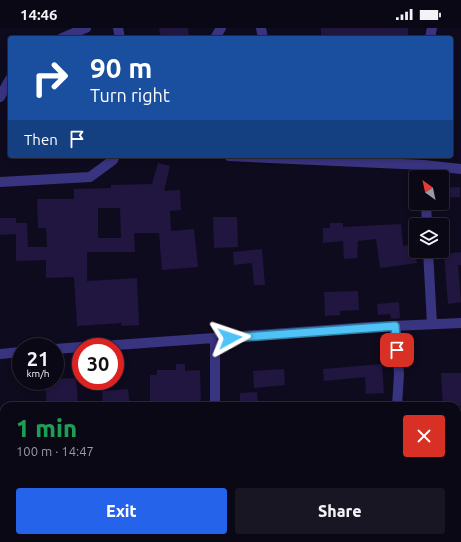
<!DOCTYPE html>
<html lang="en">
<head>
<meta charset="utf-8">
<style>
	:root { --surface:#0b0816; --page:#191623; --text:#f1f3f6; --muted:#9a9aa1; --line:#2b2935; --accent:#2563eb }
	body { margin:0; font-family:Ubuntu,sans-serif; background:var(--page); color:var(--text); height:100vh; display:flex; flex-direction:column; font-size:15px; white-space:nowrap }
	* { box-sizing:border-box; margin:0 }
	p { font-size:13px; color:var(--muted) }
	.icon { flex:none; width:22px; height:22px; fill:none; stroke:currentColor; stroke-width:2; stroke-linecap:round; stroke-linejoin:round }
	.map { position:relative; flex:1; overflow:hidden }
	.side { position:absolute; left:0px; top:374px; width:461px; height:140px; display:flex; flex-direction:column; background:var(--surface); border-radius:12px 12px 0 0; box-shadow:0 2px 6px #0003,0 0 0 1px var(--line) }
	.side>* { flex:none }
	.guide { position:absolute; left:8px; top:8px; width:445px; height:122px; border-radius:4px; box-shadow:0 2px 6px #0003,0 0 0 1px var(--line); background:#1a4fa0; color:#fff; overflow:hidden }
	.needle { width:26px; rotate:327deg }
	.controls { position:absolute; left:409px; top:142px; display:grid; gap:8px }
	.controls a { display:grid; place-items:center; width:40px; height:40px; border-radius:4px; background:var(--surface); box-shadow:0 2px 6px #0003,0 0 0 1px var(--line); font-size:20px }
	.speed { position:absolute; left:12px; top:310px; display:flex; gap:8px; font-size:20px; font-weight:700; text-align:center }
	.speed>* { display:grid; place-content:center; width:52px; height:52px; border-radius:50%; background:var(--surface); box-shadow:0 2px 6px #0003,0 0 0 1px var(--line); line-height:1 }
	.speed small { font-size:10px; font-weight:400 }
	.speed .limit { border:6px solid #d22; background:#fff; color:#111 }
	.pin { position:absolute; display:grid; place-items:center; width:34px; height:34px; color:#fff; margin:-17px; border-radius:8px; box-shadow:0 2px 6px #0006 }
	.me { position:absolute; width:44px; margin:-22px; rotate:85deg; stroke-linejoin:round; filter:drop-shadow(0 0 3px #0008) }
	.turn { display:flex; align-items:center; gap:14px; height:84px; padding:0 16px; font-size:18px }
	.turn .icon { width:52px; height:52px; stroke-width:2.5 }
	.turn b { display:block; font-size:28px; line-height:34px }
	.then { display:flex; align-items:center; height:38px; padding:0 16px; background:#0003; gap:8px; font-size:15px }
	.round { display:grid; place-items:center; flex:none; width:42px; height:42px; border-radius:4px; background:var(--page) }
	.headline { display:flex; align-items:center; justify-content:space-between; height:68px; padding:0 16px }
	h1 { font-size:24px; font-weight:800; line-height:30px; color:#1e9e55 }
	.button { display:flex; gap:8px; margin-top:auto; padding:8px 16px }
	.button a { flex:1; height:46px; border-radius:4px; background:var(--accent); color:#fff; font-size:16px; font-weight:800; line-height:46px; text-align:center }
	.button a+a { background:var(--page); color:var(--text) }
	.status { display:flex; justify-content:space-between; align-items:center; height:28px; padding:0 20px; background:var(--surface); direction:ltr }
	.status svg { height:11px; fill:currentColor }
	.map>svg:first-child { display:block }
	.building { fill:#20163f; fill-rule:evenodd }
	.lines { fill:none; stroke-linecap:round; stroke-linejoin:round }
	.minor { stroke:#39347f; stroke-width:10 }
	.route-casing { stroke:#337fa1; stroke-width:10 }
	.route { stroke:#4fc3f7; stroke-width:7 }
</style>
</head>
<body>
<div class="status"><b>14:46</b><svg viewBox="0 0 49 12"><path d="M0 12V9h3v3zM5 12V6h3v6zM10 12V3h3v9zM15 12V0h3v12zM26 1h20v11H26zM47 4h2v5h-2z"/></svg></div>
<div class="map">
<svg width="461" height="514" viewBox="0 0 461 514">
	<rect width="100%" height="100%" fill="#0f0b1e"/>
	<path class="building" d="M159 0H188L189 10H161Z
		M321 0H408V10H321Z
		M158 135 170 138 164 163 180 162 181 182 170 183 171 203 194 201 198 239 162 242 159 205H134L135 224H87V253L137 250 139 297 122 298 121 295 77 298 74 249 46 250V232L16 233V206L0 207V190H16V195H27L28 219H47L46 200H38L37 171H74V161L111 160V157L152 156ZM98 180H120L121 210H98Z
		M460 159V169L442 170V160Z
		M213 189H237L238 219 214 220Z
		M330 195H343V199L401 196 403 218 414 216 417 235 380 240 376 211 358 213 357 230 344 231 343 213 323 215V200H330Z
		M262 221 265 257H254L252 235 234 237 233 224Z
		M461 224V237H458L461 274 448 276 444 226Z
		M358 263 359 282 340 283V287L325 288 324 264Z
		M399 274 400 290 391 291 390 286 378 287 377 276Z
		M176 336H185V343L200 342 201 378H150V347H157V342H176Z
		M382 336 384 365 366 366 365 349 324 353 323 341Z
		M284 341 285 357 254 360 253 343Z
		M441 345H461V378H443Z
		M76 350 78 376 69 378 47 377 45 355 55 354V351Z
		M128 361 130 378H103L102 363Z
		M257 364 258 378H240V365Z"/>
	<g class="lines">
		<path class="minor" d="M118 0 120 10
			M261 0 263 10
			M62 10 86 0
			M215 10 221 0
			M430 10 432 0
			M0 69 10 51
			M229 128 424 137 461 141
			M424 137V149
			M0 154 90 149 113 132 115 128
			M426 175 427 197
			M428 223 432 296
			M395 298 399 346 397 378
			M215 311V378
			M88 319 370 299 461 295
			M55 321 81 319
			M0 326 21 324
			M457 471 461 472
			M215 514V510
			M341 514 343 510"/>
	</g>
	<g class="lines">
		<defs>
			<path id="route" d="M230 310 395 298 397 322"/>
		</defs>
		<use href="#route" class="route-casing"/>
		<use href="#route" class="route"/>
	</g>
</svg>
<div class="controls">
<a><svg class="needle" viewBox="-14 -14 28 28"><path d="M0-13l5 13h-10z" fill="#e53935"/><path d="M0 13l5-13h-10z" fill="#9a9aa1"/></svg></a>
<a><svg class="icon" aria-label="layers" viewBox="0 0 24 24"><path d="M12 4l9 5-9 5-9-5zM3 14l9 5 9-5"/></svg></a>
</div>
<div class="speed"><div>21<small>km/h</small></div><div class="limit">30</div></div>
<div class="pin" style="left:397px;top:322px;background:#d93025"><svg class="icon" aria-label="arrive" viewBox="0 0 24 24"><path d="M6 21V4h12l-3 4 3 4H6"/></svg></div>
<svg class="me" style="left:230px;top:310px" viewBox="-20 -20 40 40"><path d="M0-17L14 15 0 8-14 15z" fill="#4fc3f7" stroke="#fff" stroke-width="4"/></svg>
<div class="guide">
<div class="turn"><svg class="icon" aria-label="right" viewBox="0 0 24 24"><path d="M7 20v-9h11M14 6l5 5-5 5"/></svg><div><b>90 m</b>Turn right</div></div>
<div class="then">Then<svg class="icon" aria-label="arrive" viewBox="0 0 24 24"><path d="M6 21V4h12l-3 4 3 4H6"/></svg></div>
</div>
<section class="side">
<div class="headline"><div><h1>1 min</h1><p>100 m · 14:47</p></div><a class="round" style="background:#d93025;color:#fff"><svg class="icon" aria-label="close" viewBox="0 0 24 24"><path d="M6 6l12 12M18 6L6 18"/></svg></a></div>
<div class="button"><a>Exit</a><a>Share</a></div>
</section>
</div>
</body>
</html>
